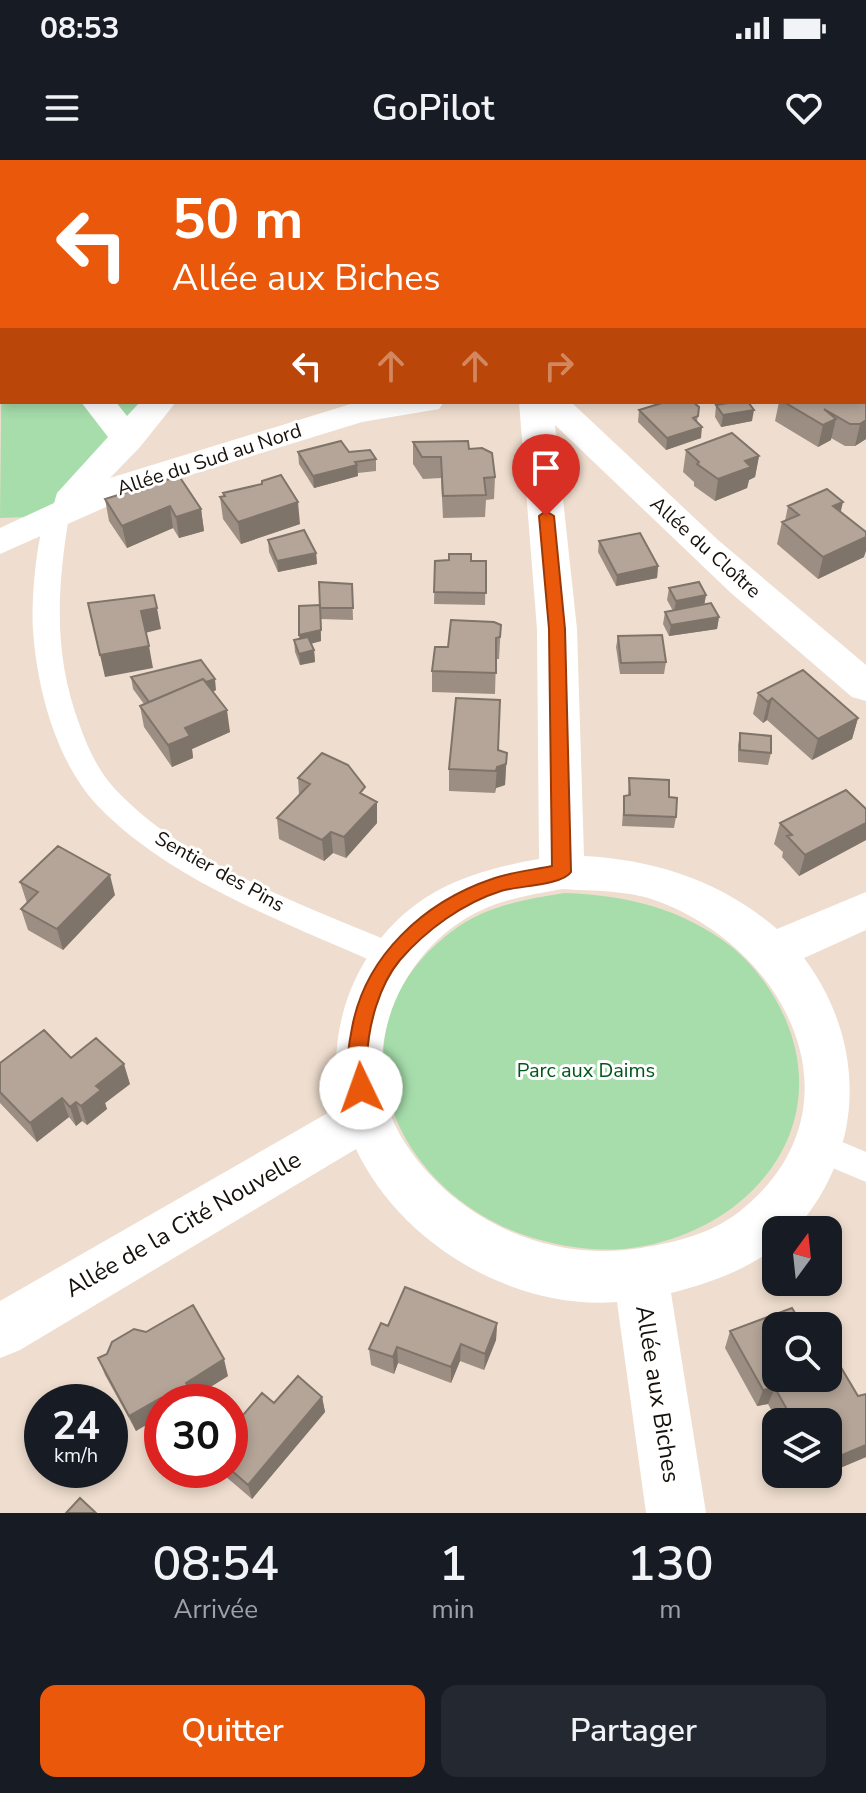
<!DOCTYPE html>
<html lang="fr">
<head>
<meta charset="utf-8">
<style>
	:root { --surface:#171b24; --page:#242831; --text:#f1f3f6; --muted:#9ea1a6; --accent:#ea580c }
	body { margin:0; font-family:"Nunito Sans",sans-serif; background:var(--page); color:var(--text); height:100vh; display:flex; flex-direction:column; font-size:30px; white-space:nowrap }
	* { box-sizing:border-box; margin:0 }
	p { font-size:26px; color:var(--muted) }
	.icon { flex:none; width:44px; height:44px; fill:none; stroke:currentColor; stroke-width:2; stroke-linecap:round; stroke-linejoin:round }
	.map { position:relative; height:1353px; overflow:hidden }
	.panel { display:flex; flex-direction:column; background:var(--surface); flex:1 }
	.panel>* { flex:none }
	.banner { position:absolute; left:0px; top:0px; width:866px; height:244px; box-shadow:0 4px 12px #0003; background:#ea580c; color:#fff; overflow:hidden }
	.needle { width:52px; rotate:15deg }
	.fabs { position:absolute; left:762px; top:1056px; display:grid; gap:16px }
	.fabs a { display:grid; place-items:center; width:80px; height:80px; border-radius:16px; background:var(--surface); box-shadow:0 4px 12px #0003; font-size:40px }
	.speed { position:absolute; left:24px; top:1224px; display:flex; gap:16px; font-size:40px; font-weight:700; text-align:center }
	.speed>* { display:grid; place-content:center; width:104px; height:104px; border-radius:50%; background:var(--surface); box-shadow:0 4px 12px #0003; line-height:1 }
	.speed small { font-size:20px; font-weight:400 }
	.speed .limit { border:12px solid #d22; background:#fff; color:#111 }
	.pin { position:absolute; display:grid; place-items:center; width:68px; height:68px; color:#fff; margin:-82px -34px; border-radius:50% 50% 50% 0; rotate:-45deg; box-shadow:0 0 8px #0007 }
	.pin .icon { rotate:45deg }
	.me { position:absolute; width:88px; margin:-44px; rotate:357deg; stroke-linejoin:round; filter:drop-shadow(0 0 6px #0008) }
	.turn { display:flex; align-items:center; gap:28px; height:168px; padding:0 40px; font-size:36px }
	.turn .icon { width:104px; height:104px; stroke-width:2.5 }
	.turn b { display:block; font-size:56px; line-height:68px }
	.lanes { display:flex; align-items:center; height:76px; padding:0 40px; background:#0003; justify-content:center; gap:40px; direction:ltr }
	.lanes .off { opacity:.35 }
	.eta { display:flex; justify-content:space-evenly; align-items:center; height:136px; text-align:center }
	.eta b { font-size:48px; font-weight:600; line-height:56px }
	.primary-button { display:flex; gap:16px; margin-top:auto; padding:16px 40px }
	.primary-button a { flex:1; height:92px; border-radius:16px; background:var(--accent); color:#fff; font-size:32px; font-weight:600; line-height:92px; text-align:center }
	.primary-button a+a { background:var(--page); color:var(--text) }
	.status { display:flex; justify-content:space-between; align-items:center; height:56px; padding:0 40px; background:var(--surface); direction:ltr }
	.status svg { height:22px; fill:currentColor }
	header { display:flex; justify-content:space-between; align-items:center; height:104px; padding:0 40px; background:var(--surface); font-size:36px; font-weight:600 }
	.map>svg:first-child { display:block }
	.green { fill:#a6ddab }
	.lines { fill:none; stroke-linecap:round; stroke-linejoin:round }
	.lane { fill:#fff; fill-rule:evenodd }
	.street { fill:#fff; fill-rule:evenodd }
	.wall { fill:#9c8e83 }
	.shaded-wall { fill:#7f746a }
	.building { fill:#b5a598; stroke:#7f746a; stroke-width:2 }
	.route { fill:#ea580c; stroke:#983908; stroke-width:2 }
	.labels { text-anchor:middle; stroke-width:6; stroke-linejoin:round; paint-order:stroke }
	.street-label { font-size:20px; fill:#17110c; stroke:#fff }
	.park-label { font-size:20px; fill:#00571a; stroke:#fff }
	.near-street-label { font-size:24px; fill:#17110c; stroke:#fff }
</style>
</head>
<body>
<div class="status"><b>08:53</b><svg viewBox="0 0 49 12"><path d="M0 12V9h3v3zM5 12V6h3v6zM10 12V3h3v9zM15 12V0h3v12zM26 1h20v11H26zM47 4h2v5h-2z"/></svg></div>
<header><svg class="icon" aria-label="menu" viewBox="0 0 24 24"><path d="M4 6h16M4 12h16M4 18h16"/></svg>GoPilot<svg class="icon" aria-label="heart" viewBox="0 0 24 24"><path d="M12 20l-8-8c-3-5 5-10 8-4 3-6 11-1 8 4z"/></svg></header>
<div class="map">
<svg width="866" height="1353" viewBox="0 0 866 1353">
	<rect width="100%" height="100%" fill="#efdecf"/>
	<path class="green" d="M2 168V242H159L57 356 0 358Z
		M565 733C622 735 673 746 721 779 749 798 771 827 785 858 833 969 752 1065 644 1086 605 1094 562 1088 524 1075 391 1028 324 869 451 772 484 746 525 739 565 733Z"/>
	<g class="lines">
		<path class="lane" d="M57 349 65 351 69 356C57 429 53 495 80 566 88 589 99 612 115 629 186 705 309 747 403 787L407 796 403 805 392 808 381 805C287 763 169 721 97 645 56 601 37 529 33 470 31 446 36 370 49 351Z
			M821 973 866 992V1022L809 998 805 988 809 978Z"/>
		<path class="street" d="M279 0H307V2H279Z
			M411 0H442L443 2H412Z
			M795 0H828L829 2H796Z
			M864 13 866 14V32L864 31Z
			M0 114H2V137H0Z
			M864 193 866 194V214L864 213Z
			M81 242H116L127 256 140 242H176L140 287 110 318 357 242H444L439 249 362 262 151 327 0 394V368L54 343 57 333 108 277Z
			M519 242H571L718 380 866 505V541L852 537 731 433 555 265 577 469 584 696C656 700 721 721 777 769L866 732V770L804 798C866 881 866 988 797 1068L776 1070V1087C745 1111 709 1123 671 1133L706 1353H646L617 1142C512 1150 400 1083 356 989L20 1190 0 1198V1141L340 946C323 863 361 774 435 732 467 714 504 705 539 699L537 469ZM562 729C594 731 630 730 660 742 792 793 866 952 739 1052 710 1074 677 1082 641 1088 550 1103 456 1061 405 983 351 900 398 787 484 749 508 738 536 734 562 729Z"/>
	</g>
	<path class="wall" d="M194 0 249 2H194Z
		M542 0H581L578 2H548Z
		M676 0H730L729 2H677Z
		M751 0H796L795 2H751Z
		M779 242H866V279L855 286H845L831 278V280L818 287 775 261Z
		M716 245 752 261 721 267 715 257Z
		M699 247 697 262 701 278 666 290 638 262 639 250Z
		M413 282 469 289 495 317 494 339 486 340 485 357 443 358 441 318 423 319 413 304Z
		M686 290 759 296 755 317 749 320 747 328 715 341 694 326V322L683 312Z
		M298 292H349L376 299V311L358 313V316L314 328 299 304Z
		M223 333 300 364 241 384 223 359 220 337 223 336Z
		M105 339 201 349 204 371 179 378 173 368 127 388 109 361Z
		M788 346 840 352 864 397 818 419 777 384 782 362 785 361Z
		M268 380 316 393 317 404 278 412 269 392Z
		M599 381 658 406 657 418 616 426 598 392Z
		M449 400 486 401 485 445 434 444 435 401Z
		M352 424 353 460 320 459 321 481 311 484 314 490 315 502 300 505 295 492 294 480 300 479 320 445Z
		M669 428 706 435 704 445 719 457 717 469 669 476 663 464 665 452 673 451 667 440Z
		M501 465 499 499H496L495 534 432 532V511L448 487Z
		M618 476 666 502 664 514H620L616 487Z
		M131 517 216 530 213 532 230 572 192 589 193 598 172 607 144 567 140 546 144 544 133 529Z
		M758 533 858 558 852 579 812 600 767 560 763 563 753 554Z
		M740 573 771 593 768 605 738 602V585Z
		M498 590 507 593 505 625 496 628 495 633 449 631V609Z
		M298 618 377 663 346 698 333 693 324 701 279 679 277 658 299 635Z
		M629 618 669 637 676 657 674 668 622 666 624 636H628Z
		M866 649V680L799 716 782 697 783 692 774 684 780 663Z
		M20 722 115 735 63 790 28 770 21 749 27 743Z
		M71 898 130 924 105 943 107 949 87 965 82 961 76 966 69 957 37 982 0 943V903Z
		M497 1163 496 1180 484 1210 460 1201 451 1223 398 1203 394 1214 371 1205 369 1189 388 1166Z
		M776 1166 858 1236 866 1234V1297L828 1313V1262H778L768 1244 757 1246 725 1188 730 1171Z
		M107 1194 228 1216 194 1237 162 1242 136 1271 105 1215 98 1198Z
		M322 1237 325 1252 252 1339 218 1310H230V1270L274 1243Z
		M806 1314H825L810 1320Z"/>
	<path class="shaded-wall" d="M569 0H581L578 2H569Z
		M718 0H730L729 2H715Z
		M866 95V113L864 114V99Z
		M754 250 752 261 721 267 723 255Z
		M836 259 831 280 818 287 823 265Z
		M866 260V279L855 286 860 264Z
		M702 267 701 278 666 290 667 278Z
		M759 296 755 317 749 320 747 328 715 341 718 319 745 301Z
		M357 305 358 316 314 328 313 316Z
		M298 342 300 364 241 384 238 362Z
		M843 342 838 364 833 346Z
		M170 346 173 368 127 388 122 366Z
		M201 349 204 371 179 378 176 357Z
		M866 377V391L864 397 818 419 823 397Z
		M316 393 317 404 278 412 277 401Z
		M658 406 657 418 616 426 617 415Z
		M706 435 704 446 674 452 676 441Z
		M320 445 321 481 300 486 299 475Z
		M157 448 161 469 145 473 141 451Z
		M719 457 717 469 669 476 671 465Z
		M149 486 153 508 105 517 100 495Z
		M314 490 315 502 300 505 299 494Z
		M215 519 216 530 187 542 181 532Z
		M772 538 767 560 763 563 768 542Z
		M227 550 230 572 192 589 193 598 172 607 168 585 185 568Z
		M858 558 852 579 812 600 818 579Z
		M506 604 505 625 496 628 495 633 497 607Z
		M377 642V663L346 698 344 677Z
		M866 663V680L799 716 805 695Z
		M331 672 333 693 324 701 322 680Z
		M110 715 115 735 63 790 57 769Z
		M124 904 130 924 105 943 107 949 87 965 81 946 96 926Z
		M62 938 69 957 37 982 30 963Z
		M76 942 82 961 76 966 70 947Z
		M497 1163 496 1180 484 1210 485 1194Z
		M461 1184 460 1201 451 1223V1207Z
		M397 1187 398 1203 394 1214 393 1197Z
		M224 1199 228 1216 191 1239 186 1223Z
		M775 1228 768 1244 757 1246 763 1230Z
		M322 1237 325 1252 252 1339 248 1325Z
		M161 1238 162 1242V1256L136 1271 129 1256Z
		M866 1285V1297L828 1313V1301Z
		M813 1314H825L810 1320Z"/>
	<path class="building" d="M14 0H45L44 2H14Z
		M194 0H243L242 1Z
		M327 0H368L369 2H328Z
		M604 0H620L625 2H600Z
		M699 0H718L715 2H704Z
		M764 0H787L783 2H769Z
		M864 73 866 74V95L865 96Z
		M864 240 866 242V260L860 264H850L824 249 836 259 823 265 784 242H864Z
		M665 242H693L699 247 698 256 693 258 702 267 667 278 639 250Z
		M734 242H748L754 250 723 255 716 245Z
		M732 273 759 296 745 301 751 307 718 319 697 304 699 302 686 290Z
		M341 281 349 292 370 290 376 299 355 302 357 305 313 316 298 292Z
		M468 281 469 289 482 288 492 293 495 317 484 318 486 335 443 336 441 297H422L413 282Z
		M281 315 298 342 238 362 220 337 225 336 223 333 262 324V321Z
		M179 316 201 349 176 357 170 346 122 366 105 339Z
		M827 329 843 342 833 346 866 372V377L823 397 782 362 799 355 788 346Z
		M304 370 316 393 277 401 268 380Z
		M640 373 658 406 617 415 599 381Z
		M449 394H471V401H486V433L434 432 435 401 449 400Z
		M319 422 352 424 353 448H320Z
		M699 422 706 435 676 441 669 428Z
		M154 435 157 448 141 451 149 486 100 495 88 443Z
		M711 443 719 457 671 465 665 452Z
		M320 445 321 470 299 475V446Z
		M451 460 494 462 501 465 500 477 496 478V513L432 511 435 487H448Z
		M662 475 666 502 621 503 618 476Z
		M308 477 314 490 299 494 294 480Z
		M201 500 215 519 206 522 203 519 149 542 131 517Z
		M803 510 858 558 818 579 772 538 768 542 758 533Z
		M203 519 227 550 185 568 190 576 168 585 140 546Z
		M456 538 500 540 498 590 507 593 506 604 497 607 496 611 449 609Z
		M740 573 771 576V593L740 590Z
		M322 593 348 605 365 627 360 633 377 642 344 677 331 672 322 680 277 658 310 624 298 618Z
		M629 618 669 620V637L677 638 676 657 624 655V636L630 635Z
		M846 630 866 649V663L805 695 787 676 792 675 780 663Z
		M58 686 110 715 57 769 21 749 38 732 20 722Z
		M44 870 71 898 96 878 124 904 96 926 101 930 81 946 76 942 70 947 62 938 30 963 0 932V903Z
		M405 1127 497 1163 485 1194 461 1184 451 1207 397 1187 393 1197 369 1189 381 1163 388 1166Z
		M193 1145 224 1199 186 1223 197 1242H163L161 1238 129 1256 98 1198 107 1194 112 1182 134 1169 146 1172Z
		M792 1148 803 1166H776V1218H828V1202L836 1199 858 1236 866 1234V1285L828 1301V1262H794L775 1228 763 1230 730 1171Z
		M298 1216 322 1237 248 1325 230 1309V1270L262 1233 274 1243Z
		M80 1338 96 1353H66Z"/>
	<path class="route" d="M546 351 554 356 565 469 571 712C563 725 517 726 501 731 463 743 426 770 400 800 379 825 368 866 367 899 366 911 374 923 368 935L361 937 354 935C343 913 348 890 352 868 365 796 424 742 492 719 511 712 533 710 552 706L549 469 539 356Z"/>
	<g class="labels">
		<g class="street-label">
			<text transform="translate(209 299) rotate(-18)" y="7">Allée du Sud au Nord</text>
			<text transform="translate(706 387) rotate(42)" y="7">Allée du Cloître</text>
			<text transform="translate(220 711) rotate(29)" y="7">Sentier des Pins</text>
		</g>
		<g class="park-label">
			<text x="586" y="917">Parc aux Daims</text>
		</g>
		<g class="near-street-label">
			<text transform="translate(183 1064) rotate(-30)" y="8">Allée de la Cité Nouvelle</text>
			<text transform="translate(658 1234) rotate(81)" y="8">Allée aux Biches</text>
		</g>
	</g>
</svg>
<div class="fabs">
<a><svg class="needle" viewBox="-14 -14 28 28"><path d="M0-13l5 13h-10z" fill="#e53935"/><path d="M0 13l5-13h-10z" fill="#9ea1a6"/></svg></a>
<a><svg class="icon" aria-label="search" viewBox="0 0 24 24"><circle cx="10" cy="10" r="6"/><path d="M15 15l6 6"/></svg></a>
<a><svg class="icon" aria-label="layers" viewBox="0 0 24 24"><path d="M12 4l9 5-9 5-9-5zM3 14l9 5 9-5"/></svg></a>
</div>
<div class="speed"><div>24<small>km/h</small></div><div class="limit">30</div></div>
<div class="pin" style="left:546px;top:356px;background:#d93025"><svg class="icon" aria-label="arrive" viewBox="0 0 24 24"><path d="M6 21V4h12l-3 4 3 4H6"/></svg></div>
<svg class="me" style="left:361px;top:928px" viewBox="-20 -20 40 40"><circle r="19" fill="#fff"/><path d="M0-13L10 11 0 6-10 11z" fill="#ea580c"/></svg>
<div class="banner">
<div class="turn"><svg class="icon" aria-label="left" viewBox="0 0 24 24"><path d="M17 20v-9H6M10 6l-5 5 5 5"/></svg><div><b>50 m</b>Allée aux Biches</div></div>
<div class="lanes"><svg class="icon" aria-label="left" viewBox="0 0 24 24"><path d="M17 20v-9H6M10 6l-5 5 5 5"/></svg><svg class="icon off" aria-label="ahead" viewBox="0 0 24 24"><path d="M12 20V5M6 11l6-6 6 6"/></svg><svg class="icon off" aria-label="ahead" viewBox="0 0 24 24"><path d="M12 20V5M6 11l6-6 6 6"/></svg><svg class="icon off" aria-label="right" viewBox="0 0 24 24"><path d="M7 20v-9h11M14 6l5 5-5 5"/></svg></div>
</div>
</div>
<section class="panel">
<div class="eta">
<div><b>08:54</b><p>Arrivée</p></div>
<div><b>1</b><p>min</p></div>
<div><b>130</b><p>m</p></div>
</div>
<div class="primary-button"><a>Quitter</a><a>Partager</a></div>
</section>
</body>
</html>
